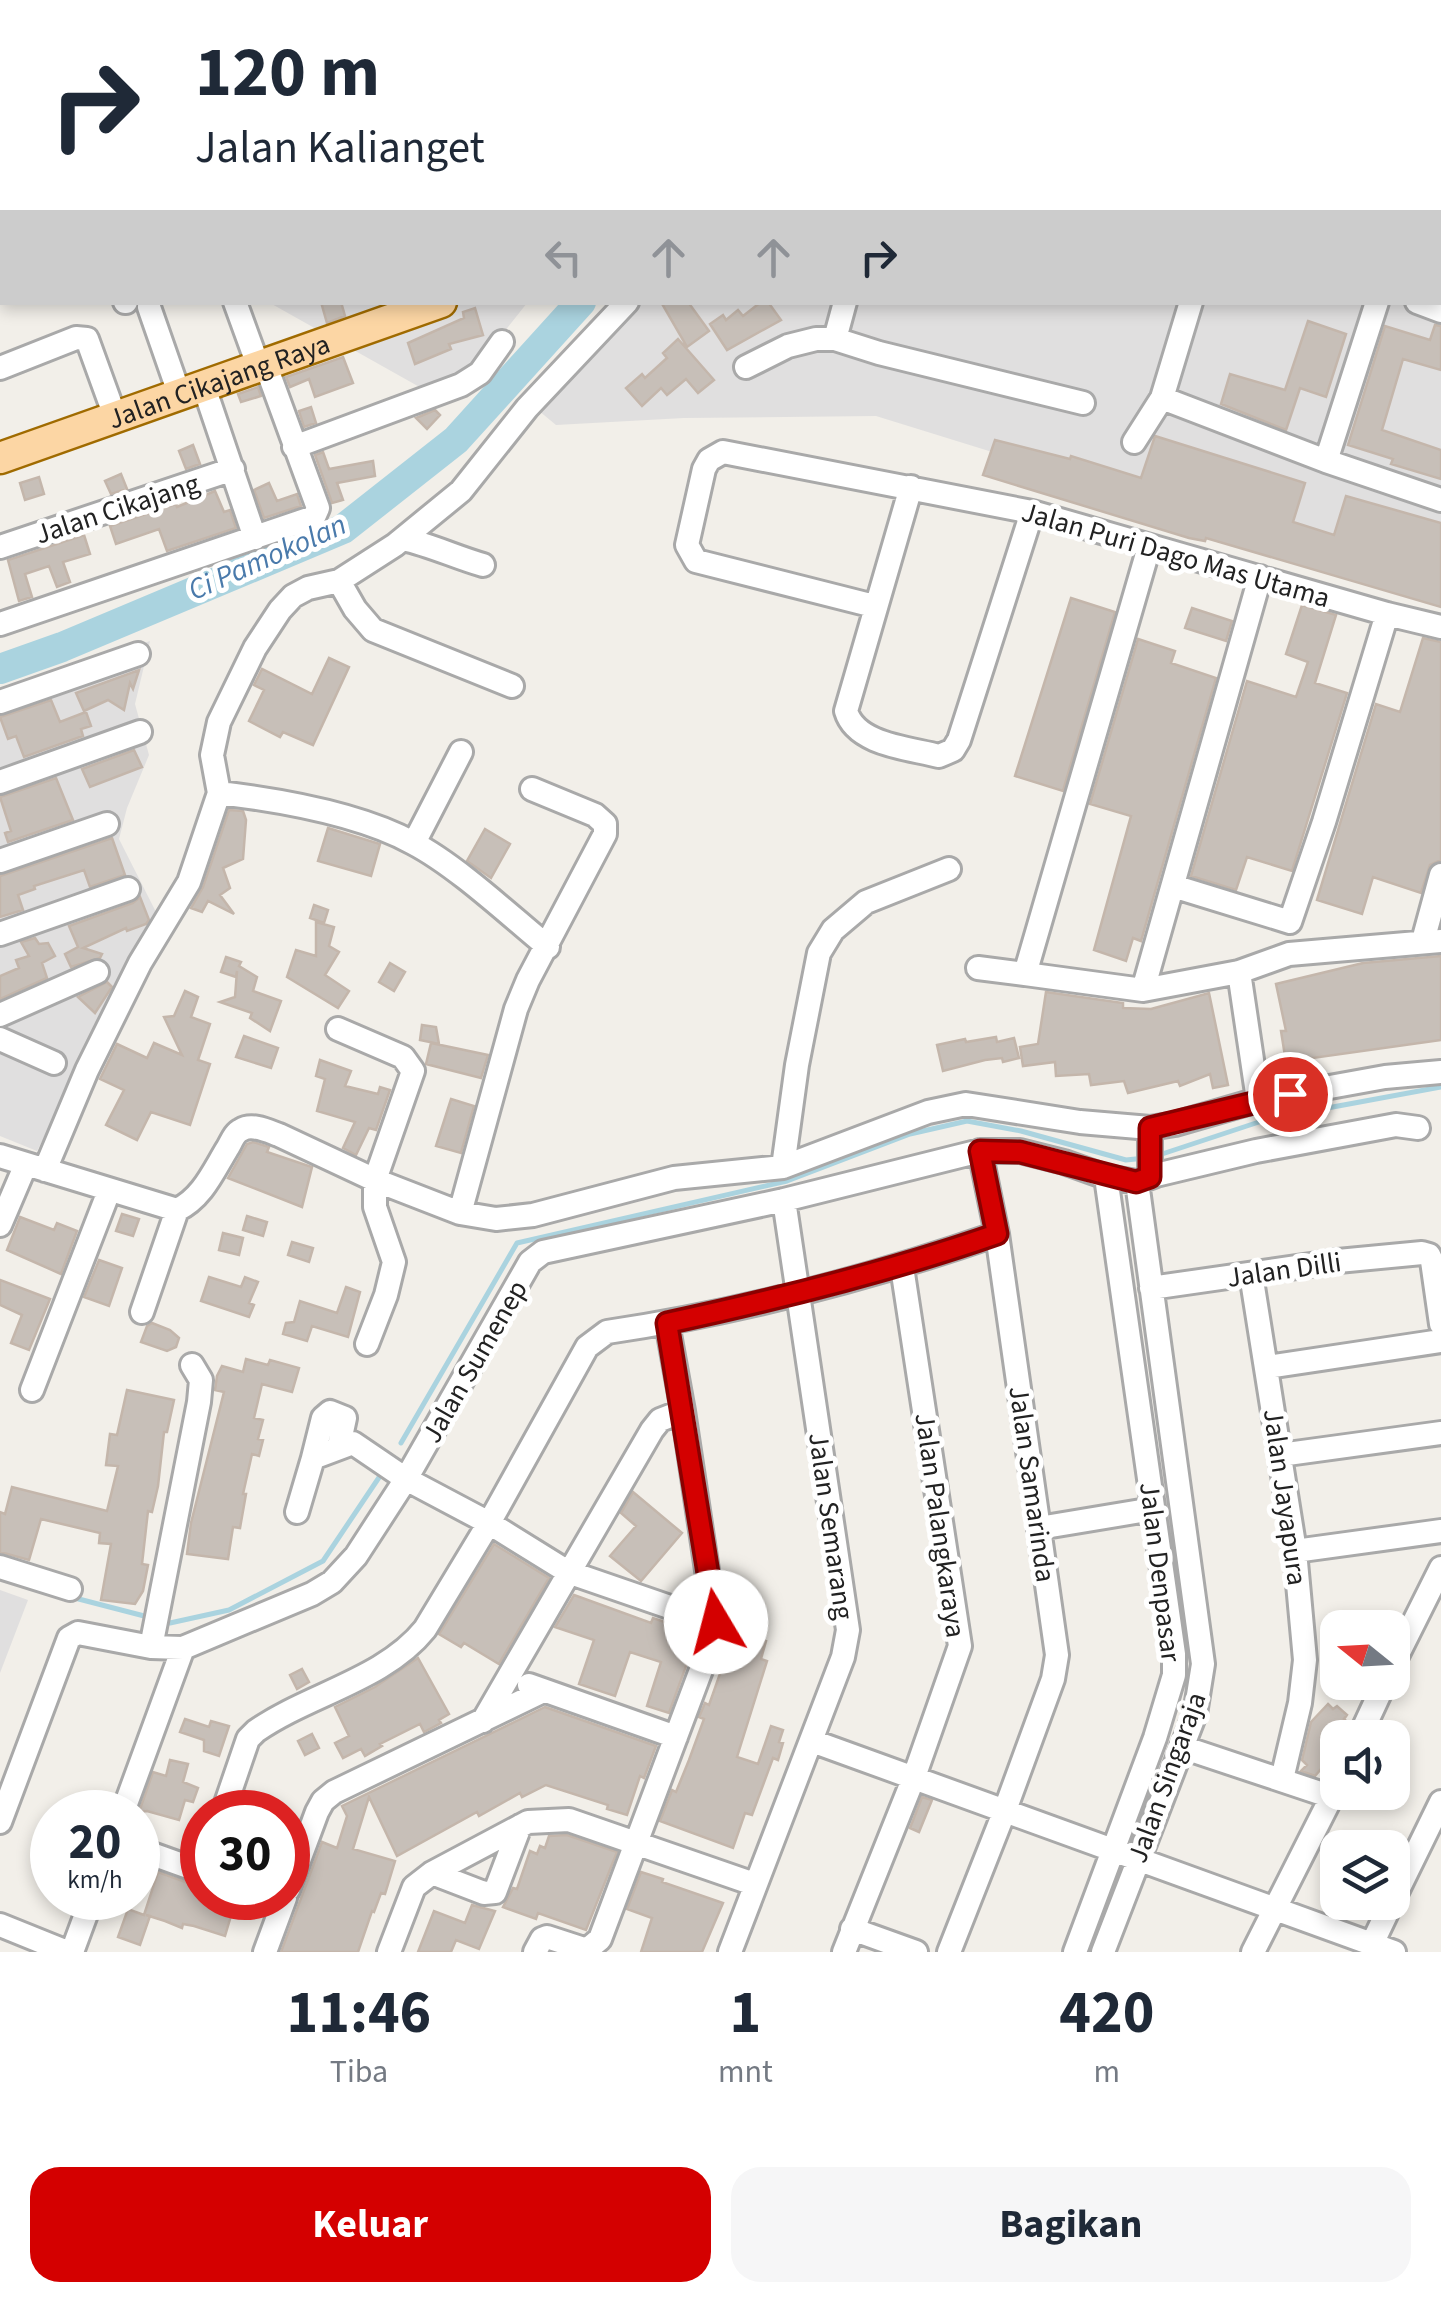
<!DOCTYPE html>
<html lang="id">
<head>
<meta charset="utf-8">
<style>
	:root { --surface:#fff; --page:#f6f6f7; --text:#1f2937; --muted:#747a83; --accent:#d40000 }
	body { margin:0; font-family:"Source Sans 3",sans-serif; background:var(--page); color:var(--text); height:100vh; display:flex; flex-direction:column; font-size:38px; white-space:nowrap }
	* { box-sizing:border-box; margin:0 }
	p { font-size:32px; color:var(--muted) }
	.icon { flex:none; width:55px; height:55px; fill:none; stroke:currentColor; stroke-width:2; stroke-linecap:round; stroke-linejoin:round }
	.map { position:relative; height:1952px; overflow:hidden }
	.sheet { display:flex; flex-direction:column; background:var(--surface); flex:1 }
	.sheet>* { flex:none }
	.guide { position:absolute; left:0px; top:0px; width:1442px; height:305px; box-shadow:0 5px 15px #0003; background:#fff; color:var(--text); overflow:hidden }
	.needle { width:65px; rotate:288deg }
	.fabs { position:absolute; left:1320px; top:1610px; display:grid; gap:20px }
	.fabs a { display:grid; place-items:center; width:90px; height:90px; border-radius:20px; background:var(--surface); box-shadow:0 5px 15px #0003; font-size:50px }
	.speed { position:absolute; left:30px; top:1790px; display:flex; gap:20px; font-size:50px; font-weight:700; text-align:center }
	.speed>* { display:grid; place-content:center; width:130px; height:130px; border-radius:50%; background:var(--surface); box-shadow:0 5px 15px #0003; line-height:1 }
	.speed small { font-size:25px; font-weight:400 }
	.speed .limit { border:15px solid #d22; background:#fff; color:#111 }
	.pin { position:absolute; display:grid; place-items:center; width:85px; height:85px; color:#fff; margin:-42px; border:5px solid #fff; border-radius:50%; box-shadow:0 2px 10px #0007 }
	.me { position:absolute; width:110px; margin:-55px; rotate:352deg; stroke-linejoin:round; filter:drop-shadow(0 0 8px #0008) }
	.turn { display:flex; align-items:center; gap:35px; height:210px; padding:0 30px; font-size:45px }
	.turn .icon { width:130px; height:130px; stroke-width:2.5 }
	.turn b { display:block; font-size:70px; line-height:85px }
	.lanes { display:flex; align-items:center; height:95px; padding:0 30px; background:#0003; justify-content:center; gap:50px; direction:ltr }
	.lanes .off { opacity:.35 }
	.eta { display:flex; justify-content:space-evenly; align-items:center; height:170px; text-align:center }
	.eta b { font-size:60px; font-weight:700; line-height:70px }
	.primary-button { display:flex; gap:20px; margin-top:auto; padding:20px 30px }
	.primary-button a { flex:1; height:115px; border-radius:30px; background:var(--accent); color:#fff; font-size:40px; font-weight:700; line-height:115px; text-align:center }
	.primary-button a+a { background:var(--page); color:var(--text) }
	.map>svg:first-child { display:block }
	.residential { fill:#e0dfdf }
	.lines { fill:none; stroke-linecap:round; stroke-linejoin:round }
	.stream { stroke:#aad3df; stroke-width:5 }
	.river { stroke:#aad3df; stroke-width:30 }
	.building { fill:#c7bfb8; stroke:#c4b6ab; stroke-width:2.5 }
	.minor-casing { stroke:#a9a9a9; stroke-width:28 }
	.major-casing { stroke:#a06b00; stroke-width:35 }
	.minor { stroke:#fff; stroke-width:22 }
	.major { stroke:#fcd6a4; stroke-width:30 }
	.route-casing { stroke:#8a0000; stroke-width:25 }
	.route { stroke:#d40000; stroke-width:18 }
	.labels { text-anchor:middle; stroke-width:10; stroke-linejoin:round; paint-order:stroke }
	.street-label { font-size:28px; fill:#222; stroke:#fff }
	.water-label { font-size:30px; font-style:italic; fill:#4a7aab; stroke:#fff }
</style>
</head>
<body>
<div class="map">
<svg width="1441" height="1952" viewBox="0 0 1441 1952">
	<rect width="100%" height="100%" fill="#f2efe9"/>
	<path class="residential" d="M0 0H1030L2 2V150Z
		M1441 174V591L876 416 684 418 556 425 527 401 628 303 1440 302Z
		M270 303H527L448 403Z
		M150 641 135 704 149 755 127 808 119 839 158 916 37 1151 0 1136V694Z
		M0 1590 28 1600 0 1673Z"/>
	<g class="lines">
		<path class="stream" d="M1156 1156 1268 1119 1441 1087
			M401 1443 517 1243 787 1181 910 1134 967 1121 1021 1131 1126 1160 1145 1158
			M71 1597 152 1618
			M163 1621 170 1623 229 1610 323 1561 384 1470"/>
		<path class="river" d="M1096 2 1104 0
			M0 669 62 647 343 529 456 440 581 302"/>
	</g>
	<path class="building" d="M321 302H341L345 316 327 323Z
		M661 302H688L709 331 687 347Z
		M761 302H768L781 320 727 350 710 324 723 315 726 320 738 310 743 316Z
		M475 308 483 335 449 344 451 349 415 364 408 343 464 318 463 312Z
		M1308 321 1346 334 1326 397 1300 388 1286 430 1221 404 1230 374 1285 390Z
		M1435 325 1441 326V370L1403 359 1382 430 1441 450V479L1391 464 1393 459 1348 445 1385 326 1430 340Z
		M678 339 714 380 698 393 686 379 667 395 661 388 642 406 626 388 642 374 645 378 667 358 663 353Z
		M343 357 353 383 315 397 309 379 290 387 286 377Z
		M258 387 261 396 241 402 238 394Z
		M311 407 316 423 304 427 299 411Z
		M435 410 440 415 427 429 416 418Z
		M1155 436 1305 483 1293 522 1334 535 1346 496 1441 523V607L1206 538 1205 541 1189 538 983 475 995 440 1070 459 1071 456 1141 478Z
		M193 445 200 464 186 469 179 451Z
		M323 452 329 469 373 461 375 476 337 483 343 500 332 503 315 455Z
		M121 474 127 489 111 494 105 481Z
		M39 477 44 494 25 500 20 483Z
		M269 483 277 501 297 494 301 506 264 518 254 490Z
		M215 491 224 512 230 510 236 528 167 551 159 529 116 544 110 526 176 504 177 507Z
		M84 535 90 554 63 562 70 582 57 587 49 566 25 574 32 597 19 601 8 560Z
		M1071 598 1115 612 1063 791 1015 776Z
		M1302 605 1336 615 1315 683 1347 693 1292 871 1247 857 1236 890 1191 876 1247 681 1296 697 1308 662 1286 654Z
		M1192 608 1232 621 1226 641 1185 628Z
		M1423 638 1441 642V860L1430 865 1421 893 1373 877 1362 914 1317 900 1376 704 1400 712Z
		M1138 639 1175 651 1171 663 1216 678 1141 941 1133 938 1126 961 1094 950 1131 816 1090 804Z
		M329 658 349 667 313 745 283 732 280 737 249 721 264 690 254 685 262 669 312 694Z
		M139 670 133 689 130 683 124 710 108 700 84 711 76 693Z
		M51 700 60 722 86 712 91 726 81 729 83 736 24 757 16 736 8 739 0 717Z
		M134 750 142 767 90 787 82 769Z
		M56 778 73 820 8 842 5 833 11 831 0 797Z
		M229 810 243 811 246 820 243 859 223 868 230 888 220 895 234 914 208 901 202 912 191 908 203 887Z
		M328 828 380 844 371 876 318 861Z
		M485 829 510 844 491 878 467 861Z
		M112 838 125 875 90 887 84 870 34 886 35 889 18 895 23 910 0 917V876Z
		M140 897 149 920 146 924 127 931 126 928 83 948 102 954 100 958 71 967 65 954 78 947 69 926 133 903Z
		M314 905 328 910 324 923 310 918Z
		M316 922 334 927 329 946 339 952 325 975 349 991 338 1008 287 977 296 950 316 956Z
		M35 938 39 944 48 943 55 956 42 963 47 978 0 999V976L19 968 16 960 29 956 21 942Z
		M1441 956V1040L1305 1059 1307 1072 1288 1075 1281 1031H1286L1276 984 1363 963Z
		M226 957 241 962 239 966 257 977 253 991 281 1001 270 1031 250 1018 252 1013 220 1002 235 997 237 971 236 977 221 972Z
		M390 963 405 972 394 991 379 982Z
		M107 982 112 987 95 1013 78 997Z
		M185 991 198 997 191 1017 210 1024 198 1060 210 1064 190 1125 151 1112 137 1140 106 1125 124 1090 100 1079 117 1044 147 1058 154 1043 182 1055 164 1017 174 1016Z
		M1046 992 1123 1003V1008L1151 1009 1209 993 1228 1085 1213 1088 1210 1074 1180 1086 1178 1081 1128 1093 1124 1081 1091 1085 1089 1074 1056 1076 1055 1062 1023 1066 1020 1047 1038 1044Z
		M422 1025 436 1027 439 1044 420 1040Z
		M244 1036 278 1048 271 1068 236 1057Z
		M996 1037 997 1042 1014 1038 1019 1058 1003 1062 1002 1058 985 1060 943 1071 937 1045 965 1039 966 1042Z
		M431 1043 488 1055 481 1078 426 1064Z
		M320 1060 351 1071 345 1086 378 1094 380 1087 390 1090 376 1130 369 1128 356 1155 343 1148 355 1122 317 1111 325 1079 316 1076Z
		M451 1099 474 1106 461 1153 436 1146Z
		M253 1142 269 1147 267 1152 312 1167 302 1207 228 1178 247 1144Z
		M122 1214 139 1219 133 1236 116 1231Z
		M247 1216 267 1222 263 1236 243 1230Z
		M20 1217 54 1230 57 1223 77 1231 61 1274 7 1250Z
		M223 1233 243 1238 239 1255 219 1250Z
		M292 1242 313 1248 309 1262 288 1255Z
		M99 1260 122 1268 109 1306 84 1297Z
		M209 1277 241 1287 245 1277 258 1282 249 1303 254 1305 249 1317 201 1301Z
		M0 1280 50 1299 29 1350 11 1343 22 1315 0 1305Z
		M346 1287 360 1292 348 1337 312 1326 307 1341 283 1334 286 1323 294 1322 300 1301 337 1313Z
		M152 1323 170 1330 179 1338 176 1347 167 1351 141 1342 147 1326Z
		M246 1359 268 1365 270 1360 299 1368 292 1392 262 1384 254 1418 263 1420 258 1439 263 1440 259 1456 252 1454 243 1494H246L240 1528 233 1527 228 1559 187 1554 191 1523 224 1392 215 1390 217 1376 222 1366 243 1372Z
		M127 1390 174 1400 167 1432H164L158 1486 152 1512 148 1511 142 1564 148 1565 143 1591 135 1604 101 1600 111 1544 99 1543 100 1533 41 1519 29 1560 0 1552V1512L5 1514 12 1487 107 1511 118 1466 106 1465 110 1434 117 1435Z
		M633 1492 682 1533 641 1581 610 1556 636 1526 621 1513Z
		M494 1544 549 1578 499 1664 464 1643 461 1647 439 1634Z
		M574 1595 651 1623 653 1618 698 1633 669 1713 647 1706 661 1662 630 1652 615 1696 579 1684 594 1640 555 1627Z
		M735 1631 766 1641 761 1659 767 1661 737 1757 758 1764 771 1726 783 1730 779 1742 783 1743 778 1760 773 1758 752 1815 745 1813 733 1848 660 1821 672 1790 676 1792 689 1760 704 1719 699 1717 705 1703 709 1705Z
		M418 1658 449 1714 439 1720 441 1723 424 1732 420 1724 380 1744 382 1746 365 1756 361 1749 343 1758 335 1743 349 1736 335 1707 375 1687Z
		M302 1669 309 1682 297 1689 290 1675Z
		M1328 1704 1333 1709 1337 1706 1347 1715 1344 1719 1349 1724 1336 1738H1322L1336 1751 1315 1776 1301 1771 1307 1765 1302 1760 1311 1722Z
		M545 1707 656 1746 644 1778 640 1776 627 1815 607 1809 608 1805 546 1785 522 1797 520 1793 479 1816 477 1812 397 1856 369 1797 353 1849 395 1861 385 1894 381 1893 374 1912 372 1911 358 1952H281L322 1842 337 1848 347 1816 342 1806Z
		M185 1719 209 1727 211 1721 229 1726 219 1756 204 1751V1740L180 1732Z
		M312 1734 319 1748 305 1755 298 1741Z
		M170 1760 188 1764 183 1782 198 1788 193 1802 185 1800 179 1820 147 1811 139 1812 153 1772 166 1776Z
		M922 1797 932 1800 919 1832 910 1828Z
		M567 1835 617 1852 586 1930 538 1913 536 1919 503 1907 513 1888 517 1889 530 1851 537 1854 540 1846 545 1848 549 1836Z
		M158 1872 202 1888V1898H254L233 1909 225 1936 194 1926 183 1924 182 1928 165 1921 146 1915 150 1916 140 1945 118 1937 128 1909 144 1915Z
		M641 1872 663 1879 662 1882 723 1903 702 1952H641L652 1918 627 1909Z
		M472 1905 495 1911 479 1949 456 1940 451 1952H418L434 1911 465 1923Z"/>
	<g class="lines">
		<defs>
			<path id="minor" d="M362 0 368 2
				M599 0 600 2
				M843 0 845 2
				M1262 0 1263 2
				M1393 0 1396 2
				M312 2 314 0
				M574 2 576 0
				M713 2 714 0
				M824 2V0
				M0 11 2 16
				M1440 39H1441
				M0 91 2 87
				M1440 222 1441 221
				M125 302H126
				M235 302 259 368
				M1417 302 1441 311
				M149 307 180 396
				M835 339 845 302
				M746 367 788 346 816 339H835L879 353 1083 403
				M0 368 76 338 87 339 116 419
				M204 387 255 538
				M1162 398 1326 461 1441 500
				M1134 442 1162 398 1191 302
				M294 447 461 385 480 373 502 342
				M1326 461 1377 302
				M911 487 846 711C856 745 909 748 939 756L953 750 959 740 1032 512
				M403 539C431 545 455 557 483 565
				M0 547 233 469
				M1149 547 1025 974 1143 990 1260 577
				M339 581 355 609 373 630 512 686
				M874 606 696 561 687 545 704 469 709 460 723 452 1032 512 1387 614 1441 627
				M0 624 314 517 318 508 266 366
				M0 702 138 654
				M0 782 140 732
				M219 793 212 755 219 722 255 648 280 610 293 596 308 588 339 581 395 545 461 491 527 408 627 302
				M414 843 461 752
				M0 861 107 824
				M1173 886 1290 922 1324 822 1387 614
				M0 934 128 889
				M1423 941 1441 875
				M978 968 1025 974
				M1239 972 1258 1100
				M1143 990 1239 972 1289 954 1441 941
				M0 1015 97 972
				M338 1029 403 1057 413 1071 375 1180V1207L394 1262 386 1295 367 1344
				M0 1039 54 1063
				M1150 1128V1177
				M0 1156 177 1210
				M783 1167 797 1065 819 953 833 930 866 902 949 869
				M45 1170 87 1070 140 963 189 882 219 793C278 800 360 814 413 843 457 866 509 915 548 947
				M177 1210C202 1198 213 1172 227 1149 231 1143 234 1133 241 1130 252 1123 268 1131 279 1135L375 1180 460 1213 496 1219 533 1215 674 1178 783 1167 928 1112 966 1104 1080 1122 1150 1128 1175 1124 1258 1100 1385 1077 1441 1072
				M460 1213 516 1009 528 980 605 834V824L595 815 532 789
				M0 1225 26 1164
				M1251 1274 1295 1551 1305 1660 1300 1703 1282 1779
				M1151 1288 1338 1261 1422 1253 1429 1255 1432 1261 1441 1324
				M142 1312 177 1210
				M1268 1367 1441 1341
				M32 1390 109 1191
				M1280 1455 1441 1433
				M313 1458 323 1418 330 1412 345 1418 339 1446
				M297 1512 313 1458 353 1443 406 1479 489 1523 568 1572 716 1623
				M1039 1528 1153 1509
				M1295 1551 1441 1531
				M0 1567 70 1589
				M151 1647 199 1402 201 1380 192 1365
				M1392 1666 1441 1568
				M529 1685 676 1737
				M483 1721 652 1430 660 1420 683 1411
				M1359 1738 1385 1682
				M812 1741 1394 1952
				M1182 1747 1332 1797
				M123 1812 183 1648
				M223 1812 248 1739 256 1731C309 1694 384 1680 425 1629L489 1523 587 1347 607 1332C741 1312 870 1278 997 1234
				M0 1822 69 1638 78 1633 151 1647 183 1648 312 1594 332 1582 356 1556 406 1479 530 1262 543 1252 784 1200 980 1151H1020L1064 1162 1106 1177 1137 1182 1156 1175 1256 1151 1396 1125 1418 1128
				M138 1849 202 1872
				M432 1873 484 1893 495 1892 520 1826
				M288 1890 317 1812 323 1801 334 1792 543 1691
				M1392 1902 1441 1802
				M0 1925 67 1952
				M852 1929 916 1952
				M1372 1944 1392 1902
				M72 1952 92 1898
				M265 1952 285 1898
				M389 1952 414 1887 432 1873 528 1822 569 1820 754 1884
				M535 1952 542 1939 547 1937 587 1950 600 1939 716 1630 683 1411 667 1323
				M730 1952 843 1657 848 1630 784 1200
				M844 1952 914 1777 960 1646 902 1267
				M949 1952 1005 1810 1053 1679 1057 1655 997 1234 980 1151
				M1075 1952 1155 1738 1174 1675V1654L1106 1177
				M1103 1952 1195 1714 1203 1664 1137 1182
				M1253 1952 1338 1784"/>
			<g id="major">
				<path d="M1010 2 1015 0"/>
				<path id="s1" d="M0 458 441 302"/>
			</g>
		</defs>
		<use href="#minor" class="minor-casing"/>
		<use href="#major" class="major-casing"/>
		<use href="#minor" class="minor"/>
		<use href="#major" class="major"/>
	</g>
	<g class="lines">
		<defs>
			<path id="route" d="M716 1622 667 1323C779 1299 888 1272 997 1234L980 1151 1020 1152 1136 1182 1150 1177V1128L1290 1094"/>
		</defs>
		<use href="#route" class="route-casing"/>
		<use href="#route" class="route"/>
	</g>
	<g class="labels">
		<g class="street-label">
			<text dy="10" stroke="none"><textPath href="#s1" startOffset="232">Jalan Cikajang Raya</textPath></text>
			<text transform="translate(117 508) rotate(-18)" y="10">Jalan Cikajang</text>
			<text transform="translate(1176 554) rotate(16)" y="10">Jalan Puri Dago Mas Utama</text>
			<text transform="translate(1284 1269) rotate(-8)" y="10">Jalan Dilli</text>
			<text transform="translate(474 1361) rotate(-60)" y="10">Jalan Sumenep</text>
			<text transform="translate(1033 1484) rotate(82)" y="10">Jalan Samarinda</text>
			<text transform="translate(1286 1497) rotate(82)" y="10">Jalan Jayapura</text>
			<text transform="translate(941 1525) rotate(82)" y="10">Jalan Palangkaraya</text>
			<text transform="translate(832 1526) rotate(82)" y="10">Jalan Semarang</text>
			<text transform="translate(1161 1572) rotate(83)" y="10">Jalan Denpasar</text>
			<text transform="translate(1166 1777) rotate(-70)" y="10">Jalan Singaraja</text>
		</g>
		<g class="water-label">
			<text transform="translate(267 557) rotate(-24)" y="10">Ci Pamokolan</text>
		</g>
	</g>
</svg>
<div class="fabs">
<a><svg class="needle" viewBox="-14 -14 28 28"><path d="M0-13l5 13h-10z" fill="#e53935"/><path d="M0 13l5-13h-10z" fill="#747a83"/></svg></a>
<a><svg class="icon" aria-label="sound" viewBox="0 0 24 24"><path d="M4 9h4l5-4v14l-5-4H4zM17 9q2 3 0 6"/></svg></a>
<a><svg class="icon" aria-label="layers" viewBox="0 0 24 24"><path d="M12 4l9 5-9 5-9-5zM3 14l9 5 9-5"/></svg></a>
</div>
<div class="speed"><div>20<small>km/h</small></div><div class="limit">30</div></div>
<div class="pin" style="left:1290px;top:1094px;background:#d93025"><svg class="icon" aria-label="arrive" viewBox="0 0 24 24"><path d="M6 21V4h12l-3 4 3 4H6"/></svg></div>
<svg class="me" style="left:716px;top:1622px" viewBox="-20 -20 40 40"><circle r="19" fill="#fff"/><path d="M0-13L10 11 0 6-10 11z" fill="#d40000"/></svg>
<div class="guide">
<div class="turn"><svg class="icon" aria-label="right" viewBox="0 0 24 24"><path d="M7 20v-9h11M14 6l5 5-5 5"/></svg><div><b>120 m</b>Jalan Kalianget</div></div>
<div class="lanes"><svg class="icon off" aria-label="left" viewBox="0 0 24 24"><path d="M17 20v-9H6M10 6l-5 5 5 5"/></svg><svg class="icon off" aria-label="ahead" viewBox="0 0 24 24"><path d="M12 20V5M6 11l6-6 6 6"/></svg><svg class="icon off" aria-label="ahead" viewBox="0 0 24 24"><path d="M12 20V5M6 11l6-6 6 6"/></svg><svg class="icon" aria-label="right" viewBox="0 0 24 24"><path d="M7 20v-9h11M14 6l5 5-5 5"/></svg></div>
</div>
</div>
<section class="sheet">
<div class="eta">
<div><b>11:46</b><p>Tiba</p></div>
<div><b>1</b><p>mnt</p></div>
<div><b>420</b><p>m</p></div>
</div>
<div class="primary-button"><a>Keluar</a><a>Bagikan</a></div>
</section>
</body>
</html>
